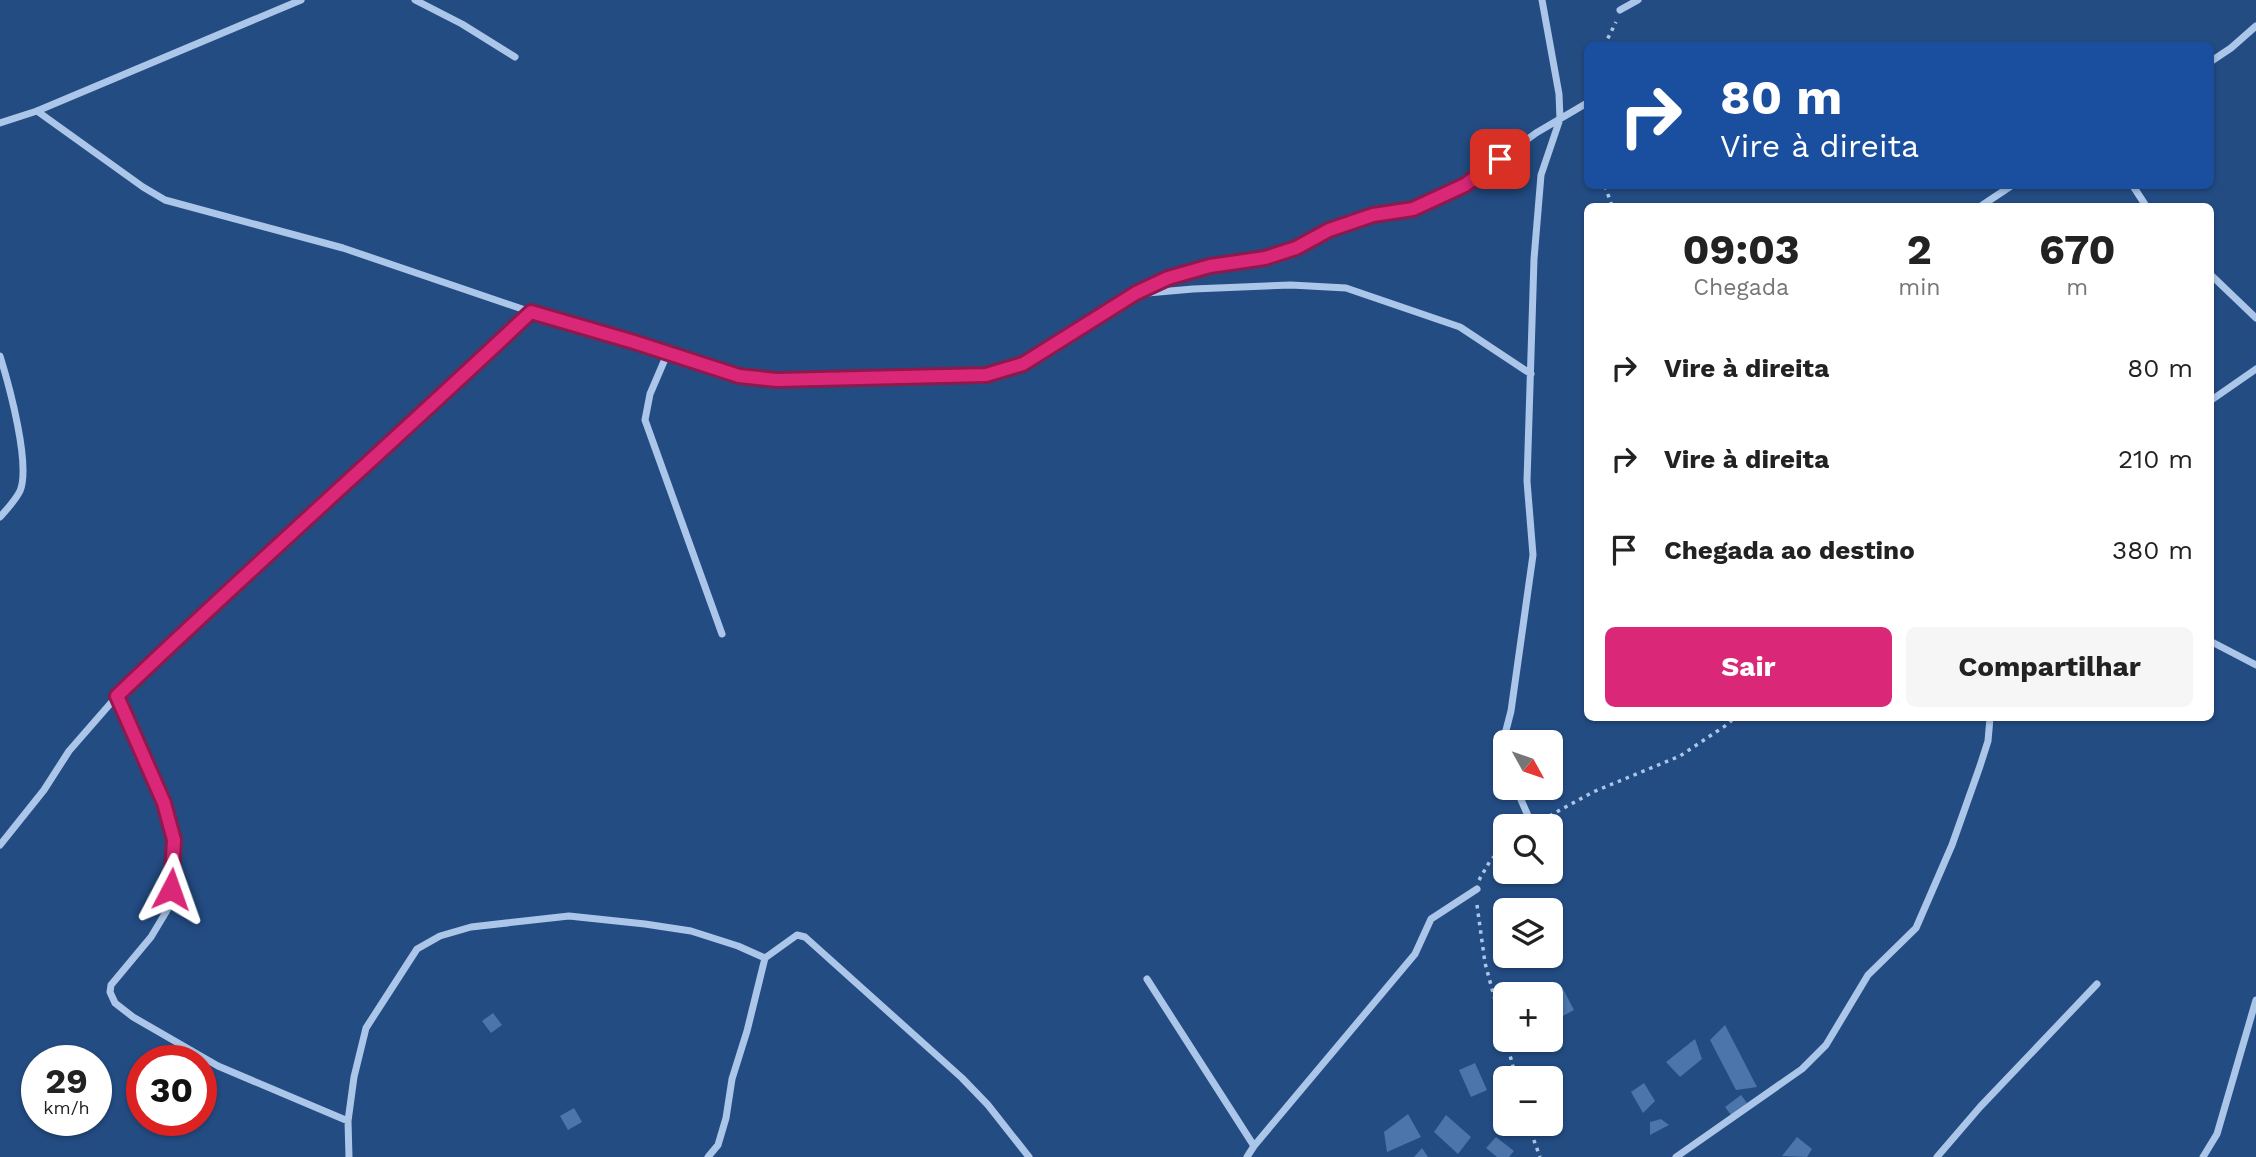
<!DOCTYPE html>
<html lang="pt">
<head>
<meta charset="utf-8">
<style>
	:root { --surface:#fff; --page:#f6f6f6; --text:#222; --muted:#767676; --accent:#db2777 }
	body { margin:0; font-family:"Work Sans",sans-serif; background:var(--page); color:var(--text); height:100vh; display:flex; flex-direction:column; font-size:26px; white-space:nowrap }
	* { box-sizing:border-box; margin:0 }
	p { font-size:23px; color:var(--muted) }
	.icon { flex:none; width:38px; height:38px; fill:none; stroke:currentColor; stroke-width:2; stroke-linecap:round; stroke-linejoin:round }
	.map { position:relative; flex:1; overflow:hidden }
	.sheet { position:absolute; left:1584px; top:203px; width:630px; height:518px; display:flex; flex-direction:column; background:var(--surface); border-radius:10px; box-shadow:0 2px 5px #0004 }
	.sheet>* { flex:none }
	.hud { position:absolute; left:1584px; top:42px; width:630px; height:147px; border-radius:10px; box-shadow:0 2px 5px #0004; background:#1a4fa0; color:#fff; overflow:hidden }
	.needle { width:46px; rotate:130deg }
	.controls { position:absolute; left:1493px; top:730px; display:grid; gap:14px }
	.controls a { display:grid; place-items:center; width:70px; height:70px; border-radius:10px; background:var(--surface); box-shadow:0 2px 5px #0004; font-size:35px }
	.speed { position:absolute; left:21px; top:1045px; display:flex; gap:14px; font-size:35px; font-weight:700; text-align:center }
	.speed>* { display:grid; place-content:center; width:91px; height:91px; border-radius:50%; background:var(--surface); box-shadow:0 2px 5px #0004; line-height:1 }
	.speed small { font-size:18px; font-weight:400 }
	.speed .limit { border:10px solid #d22; background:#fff; color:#111 }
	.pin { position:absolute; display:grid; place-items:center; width:60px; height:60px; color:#fff; margin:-30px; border-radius:14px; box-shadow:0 4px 10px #0006 }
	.me { position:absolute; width:77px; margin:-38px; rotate:4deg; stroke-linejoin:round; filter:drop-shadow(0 0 5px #0008) }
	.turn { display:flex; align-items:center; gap:24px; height:147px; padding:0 21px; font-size:32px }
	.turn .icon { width:91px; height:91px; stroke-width:2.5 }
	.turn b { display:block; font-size:49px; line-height:60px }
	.eta { display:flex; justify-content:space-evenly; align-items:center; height:119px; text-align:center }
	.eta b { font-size:42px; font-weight:700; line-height:49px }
	.button { display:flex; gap:14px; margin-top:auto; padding:14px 21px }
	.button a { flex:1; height:80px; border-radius:10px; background:var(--accent); color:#fff; font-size:28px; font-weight:700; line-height:80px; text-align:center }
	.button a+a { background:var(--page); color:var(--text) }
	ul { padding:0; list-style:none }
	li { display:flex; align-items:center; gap:21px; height:91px; padding:0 21px }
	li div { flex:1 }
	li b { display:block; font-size:26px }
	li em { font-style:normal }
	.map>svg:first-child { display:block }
	.building { fill:#4b75ab }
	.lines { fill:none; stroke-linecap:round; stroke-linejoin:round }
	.path { stroke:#abc6e8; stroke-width:3.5; stroke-dasharray:3.5 5; stroke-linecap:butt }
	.street { stroke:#abc6e8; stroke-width:7 }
	.route-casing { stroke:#8e194d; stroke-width:18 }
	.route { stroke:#db2777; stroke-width:12 }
</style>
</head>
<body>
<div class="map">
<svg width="2256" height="1157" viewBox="0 0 2256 1157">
	<rect width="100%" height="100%" fill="#234c83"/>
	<path class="building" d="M1562 987 1574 1010 1561 1017 1552 996Z
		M493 1013 502 1025 491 1033 482 1021Z
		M1725 1025 1757 1087 1736 1090 1710 1040Z
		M1695 1039 1702 1059 1680 1077 1666 1062Z
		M1475 1063 1487 1090 1471 1097 1459 1070Z
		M1644 1083 1655 1101 1643 1113 1631 1092Z
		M1741 1095 1747 1103 1731 1115 1725 1107Z
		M574 1108 582 1122 568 1130 560 1116Z
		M1408 1114 1421 1137 1387 1152 1384 1132Z
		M1446 1115 1471 1137 1458 1154 1434 1132Z
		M1661 1119 1669 1125 1650 1135V1122Z
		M1496 1137 1514 1151 1509 1157H1497L1486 1148Z
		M1797 1137 1812 1149 1807 1157 1782 1156Z
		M1422 1148 1428 1157H1414Z"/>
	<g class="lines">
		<path class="path" d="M1604 46 1616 22
			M1605 186 1612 206
			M1542 820 1593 792 1680 756 1728 724 1734 718
			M1479 880 1490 861 1505 845
			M1477 905 1485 963 1505 1037
			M1506 1040 1516 1078
			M1528 1124 1540 1157"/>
		<path class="street" d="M415 0 462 24 515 57
			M1620 10 1638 0
			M2210 62 2231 48 2256 26
			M37 111 143 187 165 200 343 248 531 312 739 376 777 380 986 375 1023 364 1136 294 1193 289 1291 285 1346 288 1460 327 1531 374
			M0 123 37 111 301 0
			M2133 186 2146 206
			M1981 206 2011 186
			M2210 274 2256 318
			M1140 292 1168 278 1210 266 1265 258 1296 248 1329 230 1373 215 1413 209 1465 185 1536 133 1587 103
			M668 352 650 394 645 420 722 634
			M0 356C9 385 31 465 20 491 15 501 7 509 0 517
			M2210 401 2256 369
			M2210 641 2256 665
			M117 696 164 803 174 840 169 907 151 937 111 985 110 992 115 1003 133 1017 218 1066 348 1121
			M1505 761 1504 738 1511 711 1533 555 1527 481 1534 259 1541 175 1560 119 1559 94 1542 0
			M1516 788 1532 825
			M0 845 44 790 69 751 117 696 245 574 377 456 531 312
			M765 958 797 935 805 937 962 1078 988 1105 1029 1157
			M1147 979 1254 1146
			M349 1157 348 1121 354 1077 366 1028 417 949 440 936 471 927 569 916 645 924 691 931 738 946 765 958 747 1031 732 1079 726 1118 718 1145 708 1157
			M1247 1157 1254 1146 1415 954 1431 919 1477 889
			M1676 1157 1802 1069 1826 1045 1868 975 1916 928 1952 845 1980 766 1988 741 1990 718
			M1937 1157 1980 1107 2097 984
			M2203 1157 2217 1134 2256 1000"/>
	</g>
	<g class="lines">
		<defs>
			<path id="route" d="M171 889 174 840 164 803 117 696C253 566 394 441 531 312L634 342 739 376 777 380 986 375 1023 364 1136 293 1168 278 1210 266 1265 258 1296 248 1329 230 1373 215 1413 209 1465 185 1500 159"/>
		</defs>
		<use href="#route" class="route-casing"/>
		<use href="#route" class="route"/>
	</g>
</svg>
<div class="controls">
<a><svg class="needle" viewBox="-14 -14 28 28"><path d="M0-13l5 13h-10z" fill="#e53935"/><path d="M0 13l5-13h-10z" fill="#767676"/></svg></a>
<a><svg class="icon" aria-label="search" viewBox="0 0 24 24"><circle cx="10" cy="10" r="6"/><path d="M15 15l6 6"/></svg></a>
<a><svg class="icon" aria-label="layers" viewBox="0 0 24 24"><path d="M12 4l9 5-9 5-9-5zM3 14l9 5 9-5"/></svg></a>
<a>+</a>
<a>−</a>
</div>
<div class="speed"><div>29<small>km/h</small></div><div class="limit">30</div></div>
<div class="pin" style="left:1500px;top:159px;background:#d93025"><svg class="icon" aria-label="arrive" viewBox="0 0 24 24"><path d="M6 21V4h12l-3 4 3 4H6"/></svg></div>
<svg class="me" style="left:171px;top:889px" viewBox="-20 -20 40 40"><path d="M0-17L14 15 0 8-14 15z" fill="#db2777" stroke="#fff" stroke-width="4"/></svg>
<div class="hud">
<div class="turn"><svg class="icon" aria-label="right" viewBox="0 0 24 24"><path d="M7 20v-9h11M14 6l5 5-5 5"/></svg><div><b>80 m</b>Vire à direita</div></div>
</div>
<section class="sheet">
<div class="eta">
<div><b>09:03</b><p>Chegada</p></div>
<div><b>2</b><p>min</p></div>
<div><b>670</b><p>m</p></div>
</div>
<ul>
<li><svg class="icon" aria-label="right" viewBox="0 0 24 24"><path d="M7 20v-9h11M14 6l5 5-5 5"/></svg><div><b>Vire à direita</b></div><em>80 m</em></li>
<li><svg class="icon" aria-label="right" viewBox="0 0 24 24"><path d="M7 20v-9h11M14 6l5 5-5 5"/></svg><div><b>Vire à direita</b></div><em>210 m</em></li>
<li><svg class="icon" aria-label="arrive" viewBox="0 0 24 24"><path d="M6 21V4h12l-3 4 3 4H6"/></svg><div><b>Chegada ao destino</b></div><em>380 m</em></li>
</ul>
<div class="button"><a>Sair</a><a>Compartilhar</a></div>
</section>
</div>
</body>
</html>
